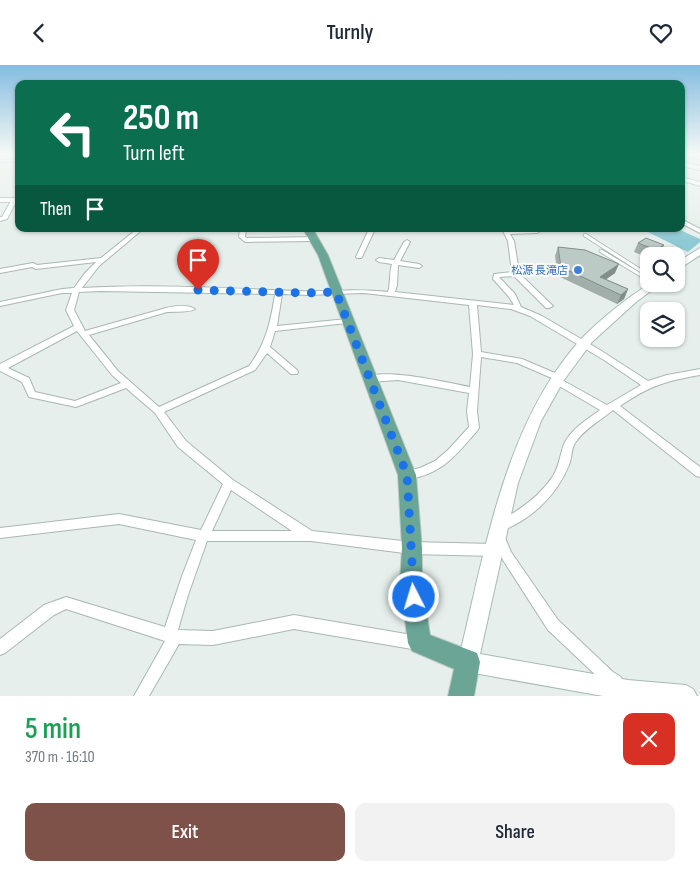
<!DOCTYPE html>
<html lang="en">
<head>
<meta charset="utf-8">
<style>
	:root { --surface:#fff; --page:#f2f2f3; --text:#1f2937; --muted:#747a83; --accent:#7f5249 }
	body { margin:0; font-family:"Sofia Sans Condensed","Noto Sans JP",sans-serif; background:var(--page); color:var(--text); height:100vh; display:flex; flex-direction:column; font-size:19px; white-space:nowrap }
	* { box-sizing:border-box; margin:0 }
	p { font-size:16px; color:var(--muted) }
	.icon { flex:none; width:28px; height:28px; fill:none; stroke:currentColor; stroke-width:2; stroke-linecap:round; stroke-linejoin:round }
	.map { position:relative; height:631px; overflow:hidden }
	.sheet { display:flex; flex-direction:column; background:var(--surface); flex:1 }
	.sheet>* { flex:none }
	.banner { position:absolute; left:15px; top:15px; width:670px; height:152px; border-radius:10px; box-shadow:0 1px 4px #0004; background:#0b6e4f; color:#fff; overflow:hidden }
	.buttons { position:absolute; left:640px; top:182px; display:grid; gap:10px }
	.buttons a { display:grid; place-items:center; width:45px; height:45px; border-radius:10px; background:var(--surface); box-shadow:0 1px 4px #0004; font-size:25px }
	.pin { position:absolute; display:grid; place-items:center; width:42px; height:42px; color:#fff; margin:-51px -21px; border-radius:50% 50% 50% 0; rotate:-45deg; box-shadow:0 0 5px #0007 }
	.pin .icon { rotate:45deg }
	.me { position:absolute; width:55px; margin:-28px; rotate:355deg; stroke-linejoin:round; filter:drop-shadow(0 0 4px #0008) }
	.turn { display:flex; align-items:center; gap:18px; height:105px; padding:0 25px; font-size:22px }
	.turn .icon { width:65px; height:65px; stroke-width:2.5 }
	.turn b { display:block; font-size:35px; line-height:42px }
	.then { display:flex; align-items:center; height:48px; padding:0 25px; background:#0003; gap:10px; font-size:19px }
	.round { display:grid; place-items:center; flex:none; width:52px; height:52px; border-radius:10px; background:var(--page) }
	.head { display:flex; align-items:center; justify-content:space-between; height:85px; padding:0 25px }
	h1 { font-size:30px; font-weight:600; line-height:38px; color:#1e9e55 }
	.primary-button { display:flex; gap:10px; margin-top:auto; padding:10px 25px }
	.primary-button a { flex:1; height:58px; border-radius:10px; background:var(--accent); color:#fff; font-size:20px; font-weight:600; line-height:58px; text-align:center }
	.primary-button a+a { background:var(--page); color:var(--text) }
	header { display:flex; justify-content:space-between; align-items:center; height:65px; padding:0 25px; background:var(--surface); font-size:22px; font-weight:600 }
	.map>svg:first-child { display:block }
	.water { fill:#8ec9d4 }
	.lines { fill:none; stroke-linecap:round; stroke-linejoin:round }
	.lane-casing { stroke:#a8b8b2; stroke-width:4.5 }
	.street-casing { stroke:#a8b8b2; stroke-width:2 }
	.secondary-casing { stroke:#a4bbb3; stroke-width:2 }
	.primary-casing { stroke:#c2cac8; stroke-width:2 }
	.lane { stroke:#fff; stroke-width:3 }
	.street { fill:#fff; fill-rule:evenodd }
	.secondary { fill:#fff; fill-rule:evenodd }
	.primary { fill:#6aa596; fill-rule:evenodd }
	.wall { fill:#a1aea9 }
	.shaded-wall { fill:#838d89 }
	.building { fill:#bbcac4; stroke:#838d89 }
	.route { stroke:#1a73e8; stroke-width:9; stroke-dasharray:0 16.2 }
	.shop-dot { fill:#3f7fe0; stroke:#f7fbf9; stroke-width:2 }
	.labels { text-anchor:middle; stroke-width:4.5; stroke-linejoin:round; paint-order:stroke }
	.far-shop-label { font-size:11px; fill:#366cbe; stroke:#f7fbf9; text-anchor:end }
</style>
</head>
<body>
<header><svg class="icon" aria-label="back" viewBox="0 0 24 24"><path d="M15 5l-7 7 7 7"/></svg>Turnly<svg class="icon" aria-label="heart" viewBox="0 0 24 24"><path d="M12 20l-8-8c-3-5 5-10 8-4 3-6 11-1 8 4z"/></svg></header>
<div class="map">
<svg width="700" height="631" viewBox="0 0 700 631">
	<rect width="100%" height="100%" fill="#e6efeb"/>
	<path class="water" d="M642 164H678L700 174V177L688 187Z"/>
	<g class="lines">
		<defs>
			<path id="lane" d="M585 170 649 211
				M601 186 649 215"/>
			<path id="street" d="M689 88 700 92V94L681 89Z
				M19 94V96L0 97V95Z
				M681 112 700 117V121L681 115Z
				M12 134 17 135 7 154 0 156V152H2Z
				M681 154 700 164V168L681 158Z
				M137 164H143L99 201 82 223C153 219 225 223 296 226 327 227 357 223 388 227 391 218 389 207 392 199L379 197 376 195 379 193 394 195 404 177 407 175 410 177 400 196 419 199 422 201 419 203 398 200 397 220 395 227 514 240 509 232 493 214 494 209 512 207 508 176 502 164 539 165V167L537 168 510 169 514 176 519 207H537V209L522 211 553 241 549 243H546L514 211 499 212 515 229 521 242 542 251 600 285 648 316 667 310 700 304V310C665 316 649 321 620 341L700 402V412L696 411 613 345C601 355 584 364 575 378 571 384 572 393 569 400 557 430 531 455 501 466L497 465 495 461 497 457C519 446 539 432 553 411 559 401 560 390 564 379 571 364 588 354 600 345L554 318 553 316 554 314 517 298 481 292 477 346 479 363 477 366C459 386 447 404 419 412 413 413 409 415 403 413L402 410 403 407 420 403 435 396 448 385 469 362 467 346 469 328 398 315 369 317 365 314C379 301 449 318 470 322L473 289 469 240 364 228 307 230 282 229 277 261 347 254 351 256 347 258 275 266 270 282 297 305 298 307 297 309H291L267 288 255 305 164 347 186 376 233 415 312 466 412 477 493 479 497 481 493 472 495 468 499 467 503 468 511 487 558 555 613 607 621 612 623 617 621 622 616 624 603 617 548 565 503 495 499 486 497 489 493 491 412 489 311 476H207L188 530 178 565 213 566 294 550 418 571 423 573 425 578 423 583 418 585 294 564 213 580 179 579 149 631H134L165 576 66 544 54 550 5 588 0 590V574L44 540 66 532 165 562 182 511 196 475 119 459 0 473V463L119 449 201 465 223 419 178 382 155 348 126 323 76 342 29 332 22 317 0 306V299L74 261 66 245 72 228H62L0 241V237L62 224 74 223 85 208 96 197 36 204 32 202 0 208V204L33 198 37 200 101 193ZM100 226 275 229C271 256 266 279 249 301L159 342 118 306 89 270 167 247C175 246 189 248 195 244 187 239 175 241 166 243L85 266 74 245 79 227ZM477 240 511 244 530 251 604 295 641 320 607 340 562 315 563 313 562 311 522 294 481 287ZM77 266 112 310 121 318 75 336 35 327 29 313 8 303ZM231 425 292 466H212Z
				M240 164H246L245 172 247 173 316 172 319 174 316 176 245 177 239 172Z
				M369 164H375L362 192 361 193H357L356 192Z"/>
			<path id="secondary" d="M681 97 700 101V105L681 101Z
				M0 133H19V137H0Z
				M700 183V190L676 206V198Z
				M649 219H660L636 237 592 277 564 315 541 356 518 418 480 589 628 615 686 620 693 624 697 631H603L468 607 461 604 458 597C485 488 504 356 584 271 603 252 626 234 649 219Z"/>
			<path id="primary" d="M303 164H313L328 190 416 410 422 483V517L430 570 477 588 480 597 474 631H448L454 604 412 586 408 578 400 517 402 483 398 410 318 190Z"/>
		</defs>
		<use href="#lane" class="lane-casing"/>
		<use href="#street" class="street-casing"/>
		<use href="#secondary" class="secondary-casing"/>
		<use href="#primary" class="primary-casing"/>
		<use href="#lane" class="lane"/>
		<use href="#street" class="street"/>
		<use href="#secondary" class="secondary"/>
		<use href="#primary" class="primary"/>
	</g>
	<path class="wall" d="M646 173 660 189 656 191H649V193L634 187 638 178Z
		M558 182 615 208 606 214 628 224 624 234 617 239 558 211 555 191Z"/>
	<path class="shaded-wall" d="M664 180 660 189 656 191H653L656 185Z
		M619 199 615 208 598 220 600 212Z
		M628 224 624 234 617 239 621 230Z"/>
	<path class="building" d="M646 173 664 180 656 185 638 178Z
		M558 182 585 185 619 199 600 212 628 224 621 230 561 202Z"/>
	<linearGradient id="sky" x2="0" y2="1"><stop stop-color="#84bce0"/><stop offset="0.5" stop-color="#f4f8f6"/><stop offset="1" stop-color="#f4f8f6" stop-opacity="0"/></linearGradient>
	<rect width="700" height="177" fill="url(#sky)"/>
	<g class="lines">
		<path class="route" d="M198 225 307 228 336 227 407 410 414 532"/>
	</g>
	<circle class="shop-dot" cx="578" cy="205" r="5"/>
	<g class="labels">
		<g class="far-shop-label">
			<text x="568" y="209">松源 長滝店</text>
		</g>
	</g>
</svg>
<div class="buttons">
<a><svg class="icon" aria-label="search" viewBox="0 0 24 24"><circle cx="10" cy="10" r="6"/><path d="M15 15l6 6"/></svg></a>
<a><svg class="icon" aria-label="layers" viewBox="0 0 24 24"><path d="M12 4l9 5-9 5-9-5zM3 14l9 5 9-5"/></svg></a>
</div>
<div class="pin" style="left:198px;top:225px;background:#d93025"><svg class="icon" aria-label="arrive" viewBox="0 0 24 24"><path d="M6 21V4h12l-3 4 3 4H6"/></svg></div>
<svg class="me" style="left:414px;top:532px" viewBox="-20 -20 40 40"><circle r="17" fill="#1a73e8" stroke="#fff" stroke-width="3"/><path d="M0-11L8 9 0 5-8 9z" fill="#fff"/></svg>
<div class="banner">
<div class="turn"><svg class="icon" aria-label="left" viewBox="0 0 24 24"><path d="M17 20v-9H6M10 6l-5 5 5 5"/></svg><div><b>250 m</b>Turn left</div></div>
<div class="then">Then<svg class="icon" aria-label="arrive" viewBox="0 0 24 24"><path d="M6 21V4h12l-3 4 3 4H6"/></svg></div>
</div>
</div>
<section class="sheet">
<div class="head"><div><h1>5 min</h1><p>370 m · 16:10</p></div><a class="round" style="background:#d93025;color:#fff"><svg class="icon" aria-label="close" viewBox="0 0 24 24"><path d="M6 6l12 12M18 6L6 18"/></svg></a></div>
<div class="primary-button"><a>Exit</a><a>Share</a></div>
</section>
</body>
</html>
